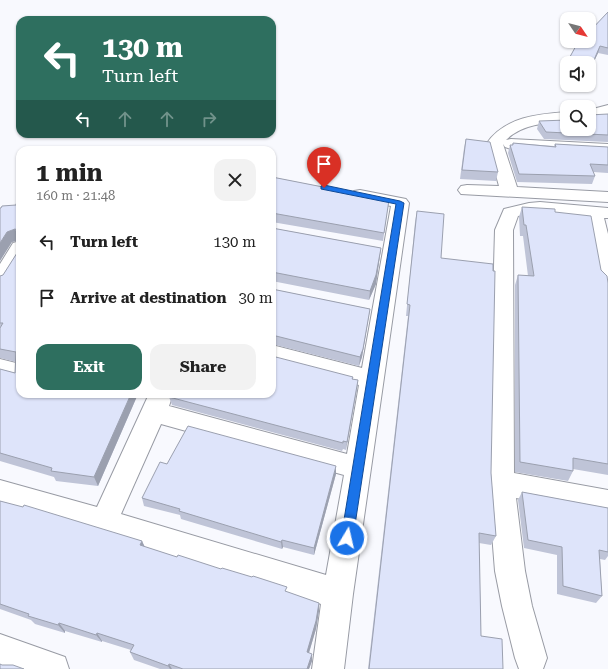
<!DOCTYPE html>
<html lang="en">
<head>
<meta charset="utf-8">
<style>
	:root { --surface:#fff; --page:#f2f2f2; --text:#222; --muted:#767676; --accent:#2e6f5f }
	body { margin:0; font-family:"Roboto Serif",serif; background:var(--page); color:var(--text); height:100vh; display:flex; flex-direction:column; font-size:15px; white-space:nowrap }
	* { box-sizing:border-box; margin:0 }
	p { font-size:13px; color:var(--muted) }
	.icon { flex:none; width:22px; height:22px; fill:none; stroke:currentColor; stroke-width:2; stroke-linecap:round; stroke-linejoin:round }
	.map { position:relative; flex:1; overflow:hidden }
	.sheet { position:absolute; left:16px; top:146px; width:260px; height:252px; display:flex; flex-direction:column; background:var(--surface); border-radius:12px; box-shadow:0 1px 3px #0004 }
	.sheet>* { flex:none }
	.top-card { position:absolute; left:16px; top:16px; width:260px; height:122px; border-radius:12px; box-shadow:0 1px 3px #0004; background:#2e6f5f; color:#fff; overflow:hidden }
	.needle { width:26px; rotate:125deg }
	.controls { position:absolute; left:560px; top:12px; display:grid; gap:8px }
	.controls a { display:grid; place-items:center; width:36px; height:36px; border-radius:8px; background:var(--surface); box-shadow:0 1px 3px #0004; font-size:20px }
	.pin { position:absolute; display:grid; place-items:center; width:34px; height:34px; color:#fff; margin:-41px -17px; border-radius:50% 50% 50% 0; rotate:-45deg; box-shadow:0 0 4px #0007 }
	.pin .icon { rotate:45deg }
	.me { position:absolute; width:44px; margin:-22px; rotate:9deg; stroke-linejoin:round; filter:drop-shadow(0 0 3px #0008) }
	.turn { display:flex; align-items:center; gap:14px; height:84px; padding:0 20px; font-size:18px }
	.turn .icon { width:52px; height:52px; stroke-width:2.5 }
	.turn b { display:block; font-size:28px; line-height:34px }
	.lanes { display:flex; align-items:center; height:38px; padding:0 20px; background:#0003; justify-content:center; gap:20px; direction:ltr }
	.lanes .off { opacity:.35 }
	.round { display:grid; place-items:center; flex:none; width:42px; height:42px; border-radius:12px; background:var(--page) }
	.headline { display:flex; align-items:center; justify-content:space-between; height:68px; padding:0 20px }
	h1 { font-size:24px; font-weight:700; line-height:30px }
	.action { display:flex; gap:8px; margin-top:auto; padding:8px 20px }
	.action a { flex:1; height:46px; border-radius:12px; background:var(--accent); color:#fff; font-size:16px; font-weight:700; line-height:46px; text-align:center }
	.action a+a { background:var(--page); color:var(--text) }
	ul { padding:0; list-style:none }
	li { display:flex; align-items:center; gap:12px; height:56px; padding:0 20px }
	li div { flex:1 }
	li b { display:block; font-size:15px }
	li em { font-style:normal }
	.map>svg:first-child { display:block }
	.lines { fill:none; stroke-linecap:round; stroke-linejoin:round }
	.minor-casing { stroke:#989ba4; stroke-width:2 }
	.minor { fill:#fff; fill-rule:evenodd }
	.wall { fill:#bfc4d7 }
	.shaded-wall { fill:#9ba0af }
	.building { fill:#dee4fa; stroke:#9ba0af }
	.route { fill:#1a73e8; stroke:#114b97 }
</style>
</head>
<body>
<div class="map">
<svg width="608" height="669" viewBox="0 0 608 669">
	<rect width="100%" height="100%" fill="#f8f9fe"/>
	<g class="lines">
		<defs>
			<path id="minor" d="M608 105V114L589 119V110Z
				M567 112V122C545 123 522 124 506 140L511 139 608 144V154L511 149 505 147 503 144 517 187 608 192V202L461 194 458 190 461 186 467 185 499 186 487 143C505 117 538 114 567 112Z
				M360 190 406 199 409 203 353 594 344 669H312L321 604 104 535 0 504V480L97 507 149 394H173L169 406 347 454 359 385 272 363V345L362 368 391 206 354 199 351 195 354 191ZM161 424 344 475 326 575 121 514Z
				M540 202 608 208V218H604L608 234V287L601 285 598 280 586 216 540 212 518 216 513 230 514 473 608 490V514L516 498 525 571 532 606 547 658 543 669H519L515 658 502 606 495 571 488 483 495 230 504 209 529 203Z
				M20 241V263L7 285 0 287V264L13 243Z
				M0 359 20 364V382L0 377Z
				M0 634 65 657 69 669H8L0 666Z"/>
		</defs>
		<use href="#minor" class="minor-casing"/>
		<use href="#minor" class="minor"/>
	</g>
	<path class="wall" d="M608 12V55L598 53 589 72V63H567V72L564 71 566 64 577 44 580 41H589V32Z
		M608 114V142L544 139 537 129 539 121 567 129Z
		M466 139 498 172 496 181 460 179 464 148Z
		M513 143 554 146 555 144 608 147V173L593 172 595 176 592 184 517 182 508 153 510 145H512Z
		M272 177 389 200 383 241 272 222Z
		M17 201 20 394H138L98 486 56 481 54 477 0 461V369L15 373 16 362 0 358V276L3 275 17 253V240L12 242 16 205Z
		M522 207 555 212 601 270 608 283V475L573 469V471L568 481 515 472V285L518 275 528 276 523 236H520L519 217Z
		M417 211 441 258 491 473 496 536 491 545 479 543 481 636 503 669H368L408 316H406L415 222Z
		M272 228 381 248 376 284 369 300 272 281Z
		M272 289 370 309 362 357 359 366 272 344Z
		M353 377V379L358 380 357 388 346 450 343 449 342 451 172 405 169 397Z
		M167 464 336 474 314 555 283 547 282 549 181 519 180 515 144 506 142 498Z
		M522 492 608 508V556L605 560 600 559 602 596 596 603 557 594V555L524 548 518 500Z
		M0 501 142 541 145 547 287 592 319 611 316 629 309 653 312 661 309 669H160L134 660 130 652 131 650 102 641V642L65 631V633L35 624 31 620 0 609Z"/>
	<path class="shaded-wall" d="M600 46 598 53 589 72 590 69Z
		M15 229 20 240 12 242 0 261V243L7 232Z
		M381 248 376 284 369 300 370 291Z
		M370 309 362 357 359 366 360 357Z
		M358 380 357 388 346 450 347 442Z
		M131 394H138L98 486 94 477Z
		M336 466V474L314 555V548Z
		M282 540 283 547 282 549 281 542Z
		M142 541 146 550 140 545Z
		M319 603V611L316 629 307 659V652Z
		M59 623 65 631V633L58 625Z
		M97 633 102 641V642L96 635Z
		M312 654V661L309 669H307Z
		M169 664 172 669H170L168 666Z"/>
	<path class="building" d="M608 12V48L600 46 590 69H589V63H567V64H566L577 44 580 41H589V32Z
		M608 114V135L546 132 539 121 567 120V129H589V115Z
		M466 139 490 142 498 172 462 170Z
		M513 143 556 147 555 144 608 147V165L590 164 595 176 519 174 510 145H513Z
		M272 177 389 200 384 233 272 213Z
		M17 201H20V394H131L94 477 51 471 52 468 0 453V369L15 373 16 352 0 349V328L3 323H0V276L3 275 17 253V230L15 229 7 232 0 243V208H1L2 206 16 205Z
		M522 207 555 209V212L591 216 601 270 607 276 608 283V464L573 458V471L520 462 518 275 534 276 526 225H524Z
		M417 211 444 214 441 258 493 264V271H495L491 473 496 536 479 533 481 636 502 639 503 669H369L410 305 407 304Z
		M272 228 381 248 376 275 370 291 272 272Z
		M272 289 370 309 363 349 360 357 272 335Z
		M272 356 353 377 352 379 358 380 347 442 343 441V443L169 397 171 394H272Z
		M188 426 336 466 314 548 282 540 281 542 179 511 180 509 142 498 160 462 167 464Z
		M522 492 608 508V552L599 550 602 596 563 586 562 547 528 540Z
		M0 501 23 507 24 505 142 541 140 545 177 557 178 555 221 569 222 568 252 577 253 576 287 587 285 591 319 603 316 621 307 652 312 654 307 669H183L169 664 168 666 130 652 134 645 97 633 96 635 59 623 58 625 28 616 29 614 0 604Z
		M0 664 2 665H13L24 669H0Z"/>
	<path class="route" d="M324 185 400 201 404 203 353 538 351 542 347 544 343 542 341 538 396 204 321 189V186Z"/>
</svg>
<div class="controls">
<a><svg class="needle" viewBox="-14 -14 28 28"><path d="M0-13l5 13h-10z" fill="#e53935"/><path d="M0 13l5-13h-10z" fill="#767676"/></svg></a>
<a><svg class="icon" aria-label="sound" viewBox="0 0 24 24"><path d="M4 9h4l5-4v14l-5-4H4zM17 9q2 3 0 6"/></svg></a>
<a><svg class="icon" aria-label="search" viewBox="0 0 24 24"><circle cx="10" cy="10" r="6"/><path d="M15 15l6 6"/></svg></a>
</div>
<div class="pin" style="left:324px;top:188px;background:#d93025"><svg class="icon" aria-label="arrive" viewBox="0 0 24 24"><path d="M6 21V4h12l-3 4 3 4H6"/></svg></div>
<svg class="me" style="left:347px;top:538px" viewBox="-20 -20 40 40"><circle r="17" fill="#1a73e8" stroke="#fff" stroke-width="3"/><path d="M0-11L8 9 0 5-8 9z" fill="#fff"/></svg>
<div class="top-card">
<div class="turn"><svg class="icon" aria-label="left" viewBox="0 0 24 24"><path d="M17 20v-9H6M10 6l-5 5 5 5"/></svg><div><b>130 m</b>Turn left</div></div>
<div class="lanes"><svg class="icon" aria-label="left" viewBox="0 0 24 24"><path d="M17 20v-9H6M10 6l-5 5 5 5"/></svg><svg class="icon off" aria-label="ahead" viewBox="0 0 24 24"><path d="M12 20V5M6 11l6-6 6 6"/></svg><svg class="icon off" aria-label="ahead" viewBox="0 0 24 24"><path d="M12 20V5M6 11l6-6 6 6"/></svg><svg class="icon off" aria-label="right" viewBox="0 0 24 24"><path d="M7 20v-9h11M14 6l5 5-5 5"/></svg></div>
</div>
<section class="sheet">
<div class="headline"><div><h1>1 min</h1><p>160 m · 21:48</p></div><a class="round"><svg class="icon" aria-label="close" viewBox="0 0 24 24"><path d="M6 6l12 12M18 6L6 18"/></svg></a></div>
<ul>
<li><svg class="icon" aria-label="left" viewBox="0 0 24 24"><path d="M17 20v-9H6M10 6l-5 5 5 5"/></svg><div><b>Turn left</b></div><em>130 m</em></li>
<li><svg class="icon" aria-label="arrive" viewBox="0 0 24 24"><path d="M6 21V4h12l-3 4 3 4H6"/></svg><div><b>Arrive at destination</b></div><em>30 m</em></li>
</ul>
<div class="action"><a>Exit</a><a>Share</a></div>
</section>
</div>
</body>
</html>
